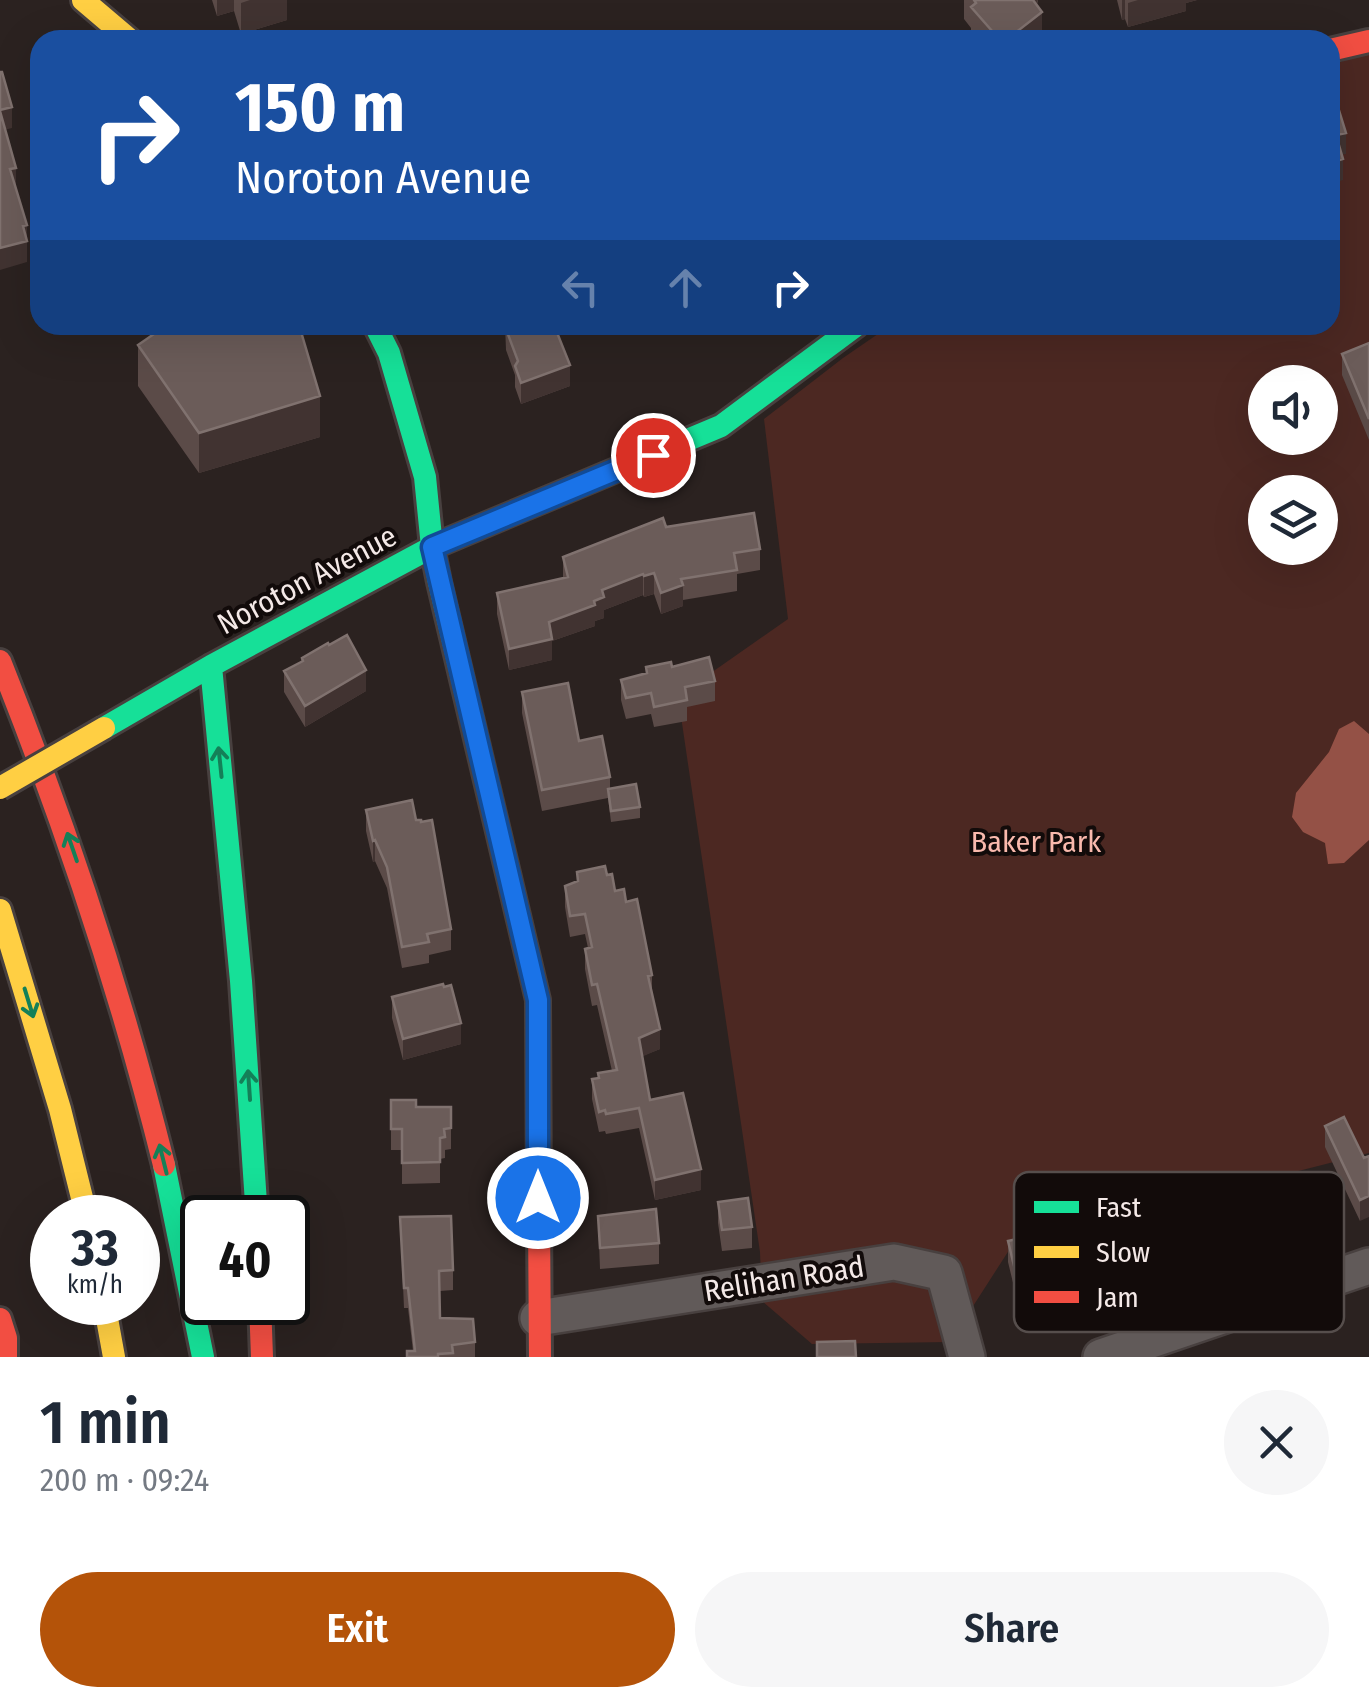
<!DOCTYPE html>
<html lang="en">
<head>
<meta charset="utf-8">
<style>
	:root { --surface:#fff; --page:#f6f6f7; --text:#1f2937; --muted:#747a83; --accent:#b45309 }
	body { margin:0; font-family:"Fira Sans Condensed",sans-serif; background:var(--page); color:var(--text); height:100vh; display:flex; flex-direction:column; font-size:38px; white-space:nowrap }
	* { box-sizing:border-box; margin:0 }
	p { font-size:32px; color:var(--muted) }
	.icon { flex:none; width:55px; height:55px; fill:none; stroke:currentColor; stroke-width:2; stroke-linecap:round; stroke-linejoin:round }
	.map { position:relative; height:1357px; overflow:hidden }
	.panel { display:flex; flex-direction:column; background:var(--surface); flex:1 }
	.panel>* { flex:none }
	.guide { position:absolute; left:30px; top:30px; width:1310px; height:305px; border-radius:30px; box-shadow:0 10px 40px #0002; background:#1a4fa0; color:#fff; overflow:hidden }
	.fabs { position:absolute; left:1248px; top:365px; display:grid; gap:20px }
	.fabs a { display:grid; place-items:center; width:90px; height:90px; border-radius:50%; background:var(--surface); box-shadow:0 10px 40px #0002; font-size:50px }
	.speed { position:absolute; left:30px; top:1195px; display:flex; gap:20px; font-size:50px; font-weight:700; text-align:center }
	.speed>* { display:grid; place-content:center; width:130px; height:130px; border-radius:50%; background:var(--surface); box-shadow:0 10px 40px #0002; line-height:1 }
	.speed small { font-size:25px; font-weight:400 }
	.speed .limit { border:5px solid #111; border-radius:15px; background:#fff; color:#111 }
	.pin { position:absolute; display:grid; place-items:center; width:85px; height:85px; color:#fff; margin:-42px; border:5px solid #fff; border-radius:50%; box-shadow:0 2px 10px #0007 }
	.me { position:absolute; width:110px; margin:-55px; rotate:0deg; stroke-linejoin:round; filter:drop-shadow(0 0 8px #0008) }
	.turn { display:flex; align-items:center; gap:35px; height:210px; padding:0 40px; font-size:45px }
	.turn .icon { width:130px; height:130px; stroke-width:2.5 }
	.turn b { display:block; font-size:70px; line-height:85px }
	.lanes { display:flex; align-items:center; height:95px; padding:0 40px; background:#0003; justify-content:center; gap:50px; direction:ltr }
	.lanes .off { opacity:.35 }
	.round { display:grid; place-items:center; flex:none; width:105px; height:105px; border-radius:52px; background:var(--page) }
	.overview { display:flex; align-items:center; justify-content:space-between; height:170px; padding:0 40px }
	h1 { font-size:60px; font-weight:600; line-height:75px }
	.button { display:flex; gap:20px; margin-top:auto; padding:20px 40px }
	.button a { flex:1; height:115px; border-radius:60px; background:var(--accent); color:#fff; font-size:40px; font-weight:600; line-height:115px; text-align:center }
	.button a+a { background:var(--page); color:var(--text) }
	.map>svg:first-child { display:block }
	.green { fill:#4c2822; fill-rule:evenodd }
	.water { fill:#945146 }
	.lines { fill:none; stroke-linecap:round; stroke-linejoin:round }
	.street-casing { stroke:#48403f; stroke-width:40 }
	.fast-casing { stroke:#48403f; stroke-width:28 }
	.slow-casing { stroke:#48403f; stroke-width:28 }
	.jam-casing { stroke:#48403f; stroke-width:28 }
	.street { stroke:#615a59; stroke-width:35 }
	.fast { stroke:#16e098; stroke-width:22 }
	.slow { stroke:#ffcf43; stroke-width:22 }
	.jam { stroke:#f24e42; stroke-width:22 }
	.slow-bridge-casing { stroke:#48403f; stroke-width:28; stroke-linecap:butt }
	.slow-bridge { stroke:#ffcf43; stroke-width:22 }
	.wall { fill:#5b4b48 }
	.shaded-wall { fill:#413331 }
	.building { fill:#6b5c59; stroke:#80726f; stroke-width:2.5 }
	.oneway { stroke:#148058 }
	.route-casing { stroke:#114b97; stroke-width:25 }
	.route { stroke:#1a73e8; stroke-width:18 }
	.labels { text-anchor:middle; stroke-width:8; stroke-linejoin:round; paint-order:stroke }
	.street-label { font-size:30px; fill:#f4e9e7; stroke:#120b0a }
	.park-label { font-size:30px; fill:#f9b9ad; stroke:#120b0a }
	.key { fill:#120b0a; stroke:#564e4c; stroke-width:2.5 }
	.key-label { font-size:28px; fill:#f4e9e7 }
</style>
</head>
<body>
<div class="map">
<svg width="1369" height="1357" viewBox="0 0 1369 1357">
	<rect width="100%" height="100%" fill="#2b2220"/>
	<path class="green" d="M1369 51V1153L1013 1244 950 1342 812 1344 762 1301 760 1252 678 696 788 619 764 419 843 358 891 325H1330V66ZM1265 382H1320V438H1265ZM1265 492H1320V548H1265Z"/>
	<path class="water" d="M1354 721 1369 734V840L1344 863 1328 864 1325 843 1303 832 1292 817 1296 793 1329 752 1339 729Z"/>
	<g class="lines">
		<defs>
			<path id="street" d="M538 1318 894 1262 944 1273 967 1357
				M1101 1357 1369 1266"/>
			<path id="fast" d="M375 325 389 353 425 477 432 547 439 582 538 1000 539 1217
				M211 666 241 981 257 1218
				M104 728 211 666 432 547 721 426 857 325
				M164 1165 203 1357"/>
			<path id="slow" d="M83 0 130 40
				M0 910 60 1109 87 1218
				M104 1302 114 1357"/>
			<path id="jam" d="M1330 50 1369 41
				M0 661C66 826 121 992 164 1165
				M539 1217 540 1357
				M260 1302 262 1357
				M0 1319 6 1338V1357"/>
		</defs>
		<use href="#street" class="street-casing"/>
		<use href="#fast" class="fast-casing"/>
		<use href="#slow" class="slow-casing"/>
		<use href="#jam" class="jam-casing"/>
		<use href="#street" class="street"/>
		<use href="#fast" class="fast"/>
		<use href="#slow" class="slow"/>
		<use href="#jam" class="jam"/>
		<defs>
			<path id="slow-bridge" d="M0 788 104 728"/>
		</defs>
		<use href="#slow-bridge" class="slow-bridge-casing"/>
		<use href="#slow-bridge" class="slow-bridge"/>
	</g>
	<path class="wall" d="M212 0H287V20L241 34 234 11 217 16Z
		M964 0H1038L1037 5 1042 40H973L971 38V28L964 19Z
		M1117 0H1197L1186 3V11L1128 27 1125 19 1122 20Z
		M505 325H554L570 386 521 404 515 387V375L506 350Z
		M1369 343V440L1342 375V354Z
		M138 345 320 437 199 473 138 386Z
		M666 527 760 549V570L737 574V591L683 600V606L661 614 654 594 644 597 643 595 604 610V618L595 621V626L552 641V660L509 670 497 614V593L563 578V557Z
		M302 658 366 691 305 727 284 692V671L302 661Z
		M646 667H672L715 681V701L687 707V721L654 727 651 714 626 719 621 700V680L646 674Z
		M522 692 579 741 610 777V788L640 807V818L611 822 608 798 542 811 522 713Z
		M366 810 416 820 451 929V950L429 955V963L402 968 387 888 375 861 373 862 366 831Z
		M577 872 607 875 615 891 626 902 652 975V991L660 1049 642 1056 650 1100 701 1190 655 1200 639 1128 606 1134 605 1131 599 1132 592 1099V1079L598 1078V1073L612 1071 597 1005 592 1006 585 969V949L588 948 585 934 570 937 565 907V886L577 882Z
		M444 987 461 1044 403 1060 392 1018V997Z
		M391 1100 416 1107H451V1149L445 1150V1158L440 1159V1183L402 1184V1150H391Z
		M1325 1126 1364 1158 1360 1221 1325 1147Z
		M1214 1185 1268 1189 1282 1243 1264 1247V1255L1228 1263 1226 1261 1214 1206Z
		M718 1202 752 1227V1248L722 1251 718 1223Z
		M598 1216 659 1243V1264L600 1269Z
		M400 1217 453 1270V1290L440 1291V1318L475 1342V1357H407L413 1351 408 1308H404Z
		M1165 1217 1175 1276 1138 1285 1137 1281 1117 1286 1115 1278 1036 1296 1034 1286 1015 1291 1008 1262V1241L1022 1238V1218L1072 1239Z"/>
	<path class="shaded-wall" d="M217 0H234V11L217 16Z
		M250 0H287V20L241 34V3Z
		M1028 0H1038L1037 1V16L1042 12V40H1006Z
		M1122 0H1125V19L1122 20Z
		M1138 0H1197L1186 3V11L1128 27V3Z
		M12 107V128L0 131V110Z
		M1346 133V154L1336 156V135Z
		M1343 159V180L1330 184V163Z
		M16 168V189L10 169Z
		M27 225V262L0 270V248L23 226Z
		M570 365V386L521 404V383Z
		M320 396V437L199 473V433Z
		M654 573V594L644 597V576Z
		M643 574V595L604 610V618L595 621V626L552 641V660L509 670V649L549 622 594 601 602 590Z
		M683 585V606L661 614V593Z
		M366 670V691L305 727V706Z
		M375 840V861L373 862V841Z
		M461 1023V1044L403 1060V1039Z
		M660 1029V1049L639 1058V1038Z
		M701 1169V1190L655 1200V1180Z
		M1369 1196V1217L1360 1221V1200Z
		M1282 1222V1243L1264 1247V1255L1228 1263V1242L1263 1226Z
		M1175 1255V1276L1138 1285V1264Z
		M1115 1256V1278L1036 1296V1275Z
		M1137 1260V1281L1117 1286V1265Z
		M1034 1265V1286L1015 1291V1270Z"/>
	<path class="building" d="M974 0H1033L1042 12 1006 40H1000L971 7 976 3Z
		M0 72H2L12 107 0 110Z
		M1333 91 1346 133 1336 135 1343 159 1330 163V92Z
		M0 111 16 168 10 169 27 225 23 226 27 241 0 248Z
		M167 325H299L320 396 199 433 138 345Z
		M512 325H554L570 365 521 383 515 366 518 361 506 329 512 326Z
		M1369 343V419L1342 354Z
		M754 513 760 549 734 553 737 570 681 579 683 585 661 593 654 573 644 576 643 574 602 590 604 597 594 601 595 605 549 622 552 639 509 649 497 593 568 577 563 557 663 518 666 527Z
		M347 635 366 670 305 706 284 671 303 661 302 658 328 643 329 645Z
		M709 657 715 681 685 687 687 700 654 707 651 693 626 698 621 680 647 673 646 667 671 662 672 667Z
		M568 683 579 741 602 736 610 777 542 790 522 692Z
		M636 784 640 807 611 811 608 789Z
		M412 800 416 820H421V822L432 820 451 929 427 934 429 942 402 947 387 867 375 840 373 841 366 810Z
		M605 866 607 875 612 874 615 891 624 889 626 902 637 899 652 975 648 976 660 1029 639 1038 650 1100 683 1093 701 1169 655 1180 639 1108 606 1114 605 1110 599 1112 592 1079 599 1078 598 1073 617 1070 597 984 592 985 585 949 592 947 585 914 570 916 565 886 578 881 577 872Z
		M443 984 444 987 451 985 461 1023 403 1039 392 997Z
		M391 1100H416V1107H451V1128L444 1129 445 1137 440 1138V1162L402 1163V1129H391Z
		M1344 1117 1364 1158 1369 1156V1196L1360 1200 1325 1126Z
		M748 1198 752 1227 722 1230 718 1202Z
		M656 1209 659 1243 600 1248 598 1216Z
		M1049 1212 1053 1231 1068 1228 1072 1239 1165 1217 1175 1255 1138 1264 1137 1260 1117 1265 1115 1256 1036 1275 1034 1265 1015 1270 1008 1241 1026 1237 1022 1218Z
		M451 1216 453 1270 439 1271 440 1318 473 1319 475 1342 452 1345 453 1353 438 1354V1357H407V1351H415L408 1288H404L400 1217Z
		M855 1341 856 1357H817V1342Z"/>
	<defs><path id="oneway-shaft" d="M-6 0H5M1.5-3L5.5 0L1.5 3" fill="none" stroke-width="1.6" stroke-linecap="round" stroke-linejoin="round" transform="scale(2.5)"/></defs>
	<g class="oneway">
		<use href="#oneway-shaft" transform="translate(220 762) rotate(-96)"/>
		<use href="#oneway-shaft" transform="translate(72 847) rotate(-109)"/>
		<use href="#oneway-shaft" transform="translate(29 1003) rotate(73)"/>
		<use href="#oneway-shaft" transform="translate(249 1085) rotate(-94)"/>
		<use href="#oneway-shaft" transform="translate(163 1159) rotate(-104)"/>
	</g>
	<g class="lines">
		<defs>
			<path id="route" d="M538 1198V1000L432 547 653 455"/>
		</defs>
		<use href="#route" class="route-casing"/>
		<use href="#route" class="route"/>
	</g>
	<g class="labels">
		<g class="street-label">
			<text transform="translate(307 580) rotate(-28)" y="10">Noroton Avenue</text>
			<text transform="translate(784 1279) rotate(-9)" y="10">Relihan Road</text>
		</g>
		<g class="park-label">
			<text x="1036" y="852">Baker Park</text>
		</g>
	</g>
	<rect x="1014" y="1172" width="330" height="160" rx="15" class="key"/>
	<rect x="1034" y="1201" width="45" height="12" fill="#16e098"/>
	<rect x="1034" y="1246" width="45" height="12" fill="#ffcf43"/>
	<rect x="1034" y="1291" width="45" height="12" fill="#f24e42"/>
	<g class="key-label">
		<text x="1096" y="1217">Fast</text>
		<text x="1096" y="1262">Slow</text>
		<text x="1096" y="1307">Jam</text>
	</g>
</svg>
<div class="fabs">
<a><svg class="icon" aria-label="sound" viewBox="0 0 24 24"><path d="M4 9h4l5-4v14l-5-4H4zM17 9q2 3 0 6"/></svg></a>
<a><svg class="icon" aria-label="layers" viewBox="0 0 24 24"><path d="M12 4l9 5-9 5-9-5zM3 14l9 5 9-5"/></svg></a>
</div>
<div class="speed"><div>33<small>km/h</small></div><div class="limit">40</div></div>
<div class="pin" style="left:653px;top:455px;background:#d93025"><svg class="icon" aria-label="arrive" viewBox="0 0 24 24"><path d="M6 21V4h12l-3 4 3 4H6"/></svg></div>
<svg class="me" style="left:538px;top:1198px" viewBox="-20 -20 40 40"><circle r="17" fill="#1a73e8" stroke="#fff" stroke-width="3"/><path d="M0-11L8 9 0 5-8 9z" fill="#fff"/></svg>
<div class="guide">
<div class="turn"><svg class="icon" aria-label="right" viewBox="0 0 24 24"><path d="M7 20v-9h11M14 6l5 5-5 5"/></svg><div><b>150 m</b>Noroton Avenue</div></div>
<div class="lanes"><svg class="icon off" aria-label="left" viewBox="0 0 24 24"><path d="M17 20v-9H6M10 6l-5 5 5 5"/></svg><svg class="icon off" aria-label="ahead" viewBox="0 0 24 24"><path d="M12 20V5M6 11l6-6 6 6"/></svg><svg class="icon" aria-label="right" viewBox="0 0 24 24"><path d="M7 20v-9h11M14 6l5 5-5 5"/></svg></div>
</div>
</div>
<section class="panel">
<div class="overview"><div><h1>1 min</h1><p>200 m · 09:24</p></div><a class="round"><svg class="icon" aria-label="close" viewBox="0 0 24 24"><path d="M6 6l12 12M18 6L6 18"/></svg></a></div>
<div class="button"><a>Exit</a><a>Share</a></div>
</section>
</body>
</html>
